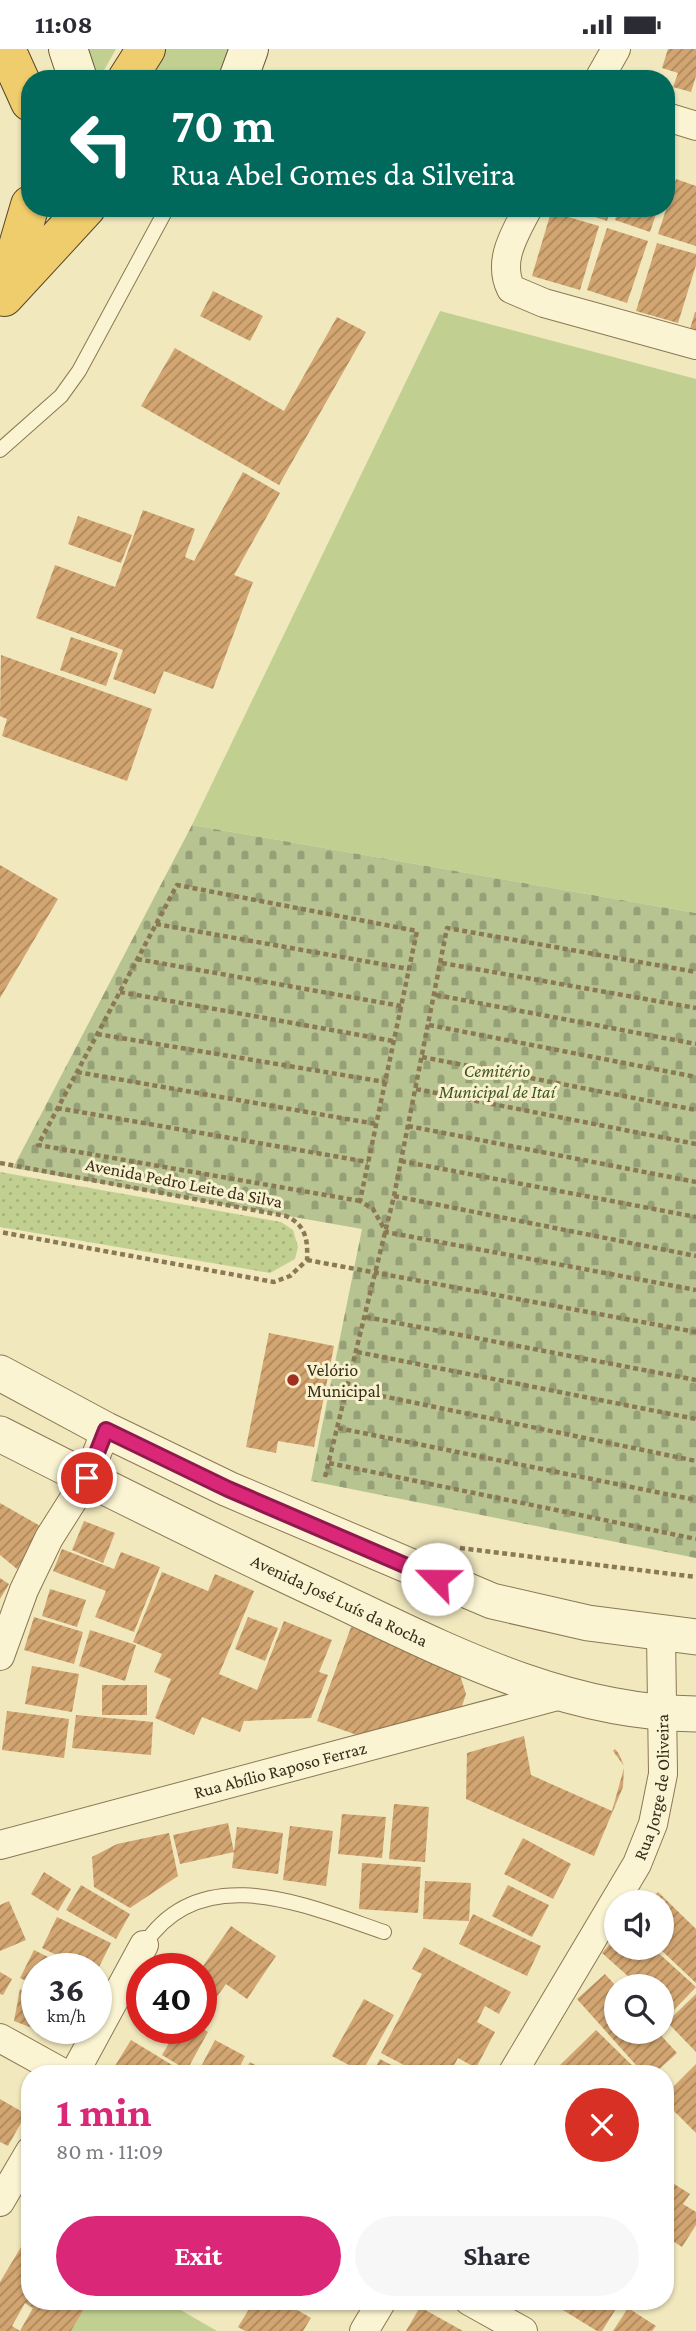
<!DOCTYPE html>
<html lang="en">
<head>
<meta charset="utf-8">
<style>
	:root { --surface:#fff; --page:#f7f7f7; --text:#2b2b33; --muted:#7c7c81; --accent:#db2777 }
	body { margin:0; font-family:"Crimson Pro",serif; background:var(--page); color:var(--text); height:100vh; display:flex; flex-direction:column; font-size:26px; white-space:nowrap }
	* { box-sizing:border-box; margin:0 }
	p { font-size:23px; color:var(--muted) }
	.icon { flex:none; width:38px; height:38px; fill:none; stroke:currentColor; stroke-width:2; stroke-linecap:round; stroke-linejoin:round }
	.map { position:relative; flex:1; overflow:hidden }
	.panel { position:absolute; left:21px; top:2016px; width:653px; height:245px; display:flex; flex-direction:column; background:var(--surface); border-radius:28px; box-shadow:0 2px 5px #0004 }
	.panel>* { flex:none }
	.top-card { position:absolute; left:21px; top:21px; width:654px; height:147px; border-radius:28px; box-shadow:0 2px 5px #0004; background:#00695c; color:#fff; overflow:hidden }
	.controls { position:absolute; left:604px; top:1841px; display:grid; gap:14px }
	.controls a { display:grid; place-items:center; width:70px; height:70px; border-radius:50%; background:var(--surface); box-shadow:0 2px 5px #0004; font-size:35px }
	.speed { position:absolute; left:21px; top:1904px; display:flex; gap:14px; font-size:35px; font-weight:700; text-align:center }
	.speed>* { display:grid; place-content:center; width:91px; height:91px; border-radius:50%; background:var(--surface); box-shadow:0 2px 5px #0004; line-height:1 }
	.speed small { font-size:18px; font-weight:400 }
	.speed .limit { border:10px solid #d22; background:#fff; color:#111 }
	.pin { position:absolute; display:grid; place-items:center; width:60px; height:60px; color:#fff; margin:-30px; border:4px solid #fff; border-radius:50%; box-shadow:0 2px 7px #0007 }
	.me { position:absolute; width:77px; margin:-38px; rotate:293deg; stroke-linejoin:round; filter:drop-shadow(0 0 5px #0008) }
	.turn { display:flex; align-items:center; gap:24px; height:147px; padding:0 35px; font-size:32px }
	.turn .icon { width:91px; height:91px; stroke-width:2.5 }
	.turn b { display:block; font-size:49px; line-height:60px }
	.round { display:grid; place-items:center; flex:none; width:74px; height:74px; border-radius:37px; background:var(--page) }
	.overview { display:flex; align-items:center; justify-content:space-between; height:119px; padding:0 35px }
	h1 { font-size:42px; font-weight:700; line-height:52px; color:var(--accent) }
	.cta { display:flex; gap:14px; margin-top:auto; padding:14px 35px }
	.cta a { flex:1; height:80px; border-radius:42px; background:var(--accent); color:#fff; font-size:28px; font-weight:700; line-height:80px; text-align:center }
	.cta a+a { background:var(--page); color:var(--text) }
	.status { display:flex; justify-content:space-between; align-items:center; height:49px; padding:0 35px; background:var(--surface); direction:ltr }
	.status svg { height:19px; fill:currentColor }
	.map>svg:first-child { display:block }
	.green { fill:#c1d091 }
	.cemetery { fill:url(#cemetery-stones) }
	.park { fill:url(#park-dots) }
	.building { fill:url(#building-hatch) }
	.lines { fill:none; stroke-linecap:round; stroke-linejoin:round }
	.service-casing { stroke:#8b7855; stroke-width:16 }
	.minor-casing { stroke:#8b7855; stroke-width:30 }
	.tertiary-casing { stroke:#8b7855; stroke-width:37 }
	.secondary-casing { stroke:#6c5939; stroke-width:40 }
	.trunk-casing { stroke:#58452a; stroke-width:40 }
	.path { stroke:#8b7855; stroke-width:4.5; stroke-dasharray:5 3.5; stroke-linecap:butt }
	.service { stroke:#fbf4d2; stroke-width:14 }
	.minor { stroke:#fbf4d2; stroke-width:28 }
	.tertiary { stroke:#fbf4d2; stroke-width:35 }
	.secondary { stroke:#fbf4d2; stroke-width:38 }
	.trunk { stroke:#f0cd6c; stroke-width:38 }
	.route-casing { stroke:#8e194d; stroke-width:18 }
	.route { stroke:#db2777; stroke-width:12 }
	.poi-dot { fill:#9e2f21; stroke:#f8f1ce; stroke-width:2.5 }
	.labels { text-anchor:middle; stroke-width:6; stroke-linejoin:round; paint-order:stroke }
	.park-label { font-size:18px; font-style:italic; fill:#425720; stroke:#f8f1ce }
	.street-label { font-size:18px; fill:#392d1b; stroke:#f8f1ce }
	.poi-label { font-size:18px; fill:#392d1b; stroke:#f8f1ce; text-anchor:start }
</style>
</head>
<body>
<div class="status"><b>11:08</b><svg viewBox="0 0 49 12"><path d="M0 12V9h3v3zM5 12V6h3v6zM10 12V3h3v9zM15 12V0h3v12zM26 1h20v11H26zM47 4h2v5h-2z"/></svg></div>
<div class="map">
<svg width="696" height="2282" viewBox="0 0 696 2282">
	<defs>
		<pattern id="cemetery-stones" width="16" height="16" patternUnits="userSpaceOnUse" patternTransform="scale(1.75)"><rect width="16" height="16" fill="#b7c491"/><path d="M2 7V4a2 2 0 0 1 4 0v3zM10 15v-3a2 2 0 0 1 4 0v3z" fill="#96a076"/></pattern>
		<pattern id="park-dots" width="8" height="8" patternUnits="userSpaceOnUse" patternTransform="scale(1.75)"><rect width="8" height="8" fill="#c1d091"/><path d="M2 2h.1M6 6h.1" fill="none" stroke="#a7b37c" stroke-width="1.8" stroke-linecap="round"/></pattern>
		<pattern id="building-hatch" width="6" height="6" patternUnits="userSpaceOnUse" patternTransform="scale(1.75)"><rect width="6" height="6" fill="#d2a571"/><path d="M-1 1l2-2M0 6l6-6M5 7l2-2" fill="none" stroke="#ab875c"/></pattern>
	</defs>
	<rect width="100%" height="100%" fill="#f1e8be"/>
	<path class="green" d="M82 0H116L99 30H95Z
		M166 0H231L219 30H147Z
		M440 262 696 330V864L192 776Z
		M89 2252H165L217 2282H71Z"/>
	<path class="cemetery" d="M192 776 696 864V1509L311 1432 362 1180 13 1119Z"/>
	<path class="park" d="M0 1123 281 1173 293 1181 298 1198 295 1210 270 1224 0 1178Z"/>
	<path class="building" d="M668 0H696V27L691 43 673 38 678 24 662 19Z
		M676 130 696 137V197L658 185Z
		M570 159H611L607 172Z
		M619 159H658L650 183 615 171Z
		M551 163 599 177 580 241 532 227Z
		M607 179 648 192 627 254 587 241Z
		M657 194 696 205V216L678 274 636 262Z
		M213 242 263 267 250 292 200 267Z
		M695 263H696V282L690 280Z
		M337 268 366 283 279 436 141 357 175 299 284 362Z
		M243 423 280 444 234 526 253 533 213 640 164 622 155 645 113 630 123 601 36 569 55 516 115 538 143 461 195 480 185 508 194 512Z
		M78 467 132 486 121 514 68 495Z
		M71 588 118 604 106 637 60 621Z
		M1 606 152 660 127 732 2 687 7 670 0 667Z
		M0 816 58 850 0 949Z
		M269 1284 334 1297 314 1398 278 1392 276 1404 246 1398Z
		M0 1454 42 1478 17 1520 0 1506Z
		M84 1472 115 1484 103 1514 72 1501Z
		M62 1500 114 1520 121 1503 160 1518 134 1583 95 1568 106 1542 53 1522Z
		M162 1523 208 1542 215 1525 254 1542 219 1625 257 1641 284 1572 332 1591 319 1623 328 1626 311 1669 244 1672 240 1683 202 1668 194 1686 155 1669 171 1630 154 1623 162 1605 133 1593Z
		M0 1529 9 1535 0 1550Z
		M50 1540 86 1551 77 1578 42 1567Z
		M34 1568 83 1583 74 1615 24 1601Z
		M248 1568 278 1579 265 1612 235 1600Z
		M351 1578 394 1593 459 1623 466 1645 462 1657 360 1687 317 1672Z
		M90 1581 136 1596 125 1632 79 1617Z
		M32 1617 79 1625 72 1663 25 1655Z
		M102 1636H147V1666H102Z
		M7 1662 69 1670 64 1709 2 1701Z
		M76 1666 153 1673 151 1706 72 1699Z
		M524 1687 531 1726 612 1762 624 1719 623 1738 594 1807 466 1750 467 1704Z
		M615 1700 619 1705 624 1717 613 1702Z
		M394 1755 429 1758 425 1813 389 1810Z
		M342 1765 386 1768 382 1809 338 1805Z
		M228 1774 234 1803 180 1815 173 1786Z
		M290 1777 333 1782 326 1837 283 1831Z
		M237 1778 283 1784 278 1825 232 1819Z
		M169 1784 178 1827 130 1859 94 1838 92 1808 117 1795Z
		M523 1789 571 1815 553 1850 504 1825Z
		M362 1814 421 1818 418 1864 359 1860Z
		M44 1823 71 1840 58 1862 31 1845Z
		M425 1832 471 1834 469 1872 423 1870Z
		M81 1836 130 1865 116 1890 66 1861Z
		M508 1836 549 1856 532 1888 492 1867Z
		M658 1843 696 1880V1934L659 1899 662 1853H648Z
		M9 1852 26 1891 0 1902V1856Z
		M473 1865 541 1897 527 1927 459 1895Z
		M57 1868 111 1894 96 1924V1920H85L42 1899Z
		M231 1877 276 1907 247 1950 226 1935 201 1970V1920Z
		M616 1888V1899H653L696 1938 670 1965 662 1957V1937H639L602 1904Z
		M424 1898 511 1943 499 1965 485 1957 477 1973 495 1983 476 2019 458 2009 451 2022 455 2025H421L381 2004 422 1925 412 1920Z
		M34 1901 72 1920H37V1937L20 1929Z
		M0 1923 12 1930 3 1946 0 1945Z
		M605 1925 616 1937V1983H658L677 2004 654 2025H644L577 1950Z
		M20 1940 37 1949V1979H59L53 1987 14 1972Z
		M696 1945V2003L667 1973Z
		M364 1950 394 1966 362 2023 332 2007Z
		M178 1979H202L208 1983 187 2021 162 2006Z
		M596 1981 641 2025H563L557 2019Z
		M131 1991 187 2025H110Z
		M215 1991 245 2007 236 2025H197Z
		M380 2010 408 2025H372Z
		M250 2013 270 2025H243Z
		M696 2015V2084L665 2053V2046Z
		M0 2050 26 2065 8 2097 0 2093Z
		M668 2131 690 2145 683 2155 696 2163V2176L682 2198 665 2187V2133Z
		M21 2198 30 2203V2252H89L71 2282H20L33 2259 25 2254 12 2277 20 2282H0V2233Z
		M254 2252H282L311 2269 303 2282H245L238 2278Z
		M308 2252H325L321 2259Z
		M503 2252H522L518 2260Z
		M561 2252H621L602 2282H597L558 2258Z
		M420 2258 463 2282H406Z
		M628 2259 656 2277 652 2282H613Z"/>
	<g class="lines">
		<defs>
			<path id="service" d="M0 401 61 347 79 322 167 159
				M144 1896C201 1809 307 1857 384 1883"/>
			<g id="minor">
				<path d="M599 30 616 0"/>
				<path d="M667 68 696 77"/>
				<path d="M528 159C515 185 497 211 511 240L544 254 696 296"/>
				<path d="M0 1607 24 1541 49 1489 87 1429 106 1381"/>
				<path id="s1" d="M0 1796 561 1646"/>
				<path d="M0 1989 65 2025"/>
				<path d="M74 2025 144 1896"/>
				<path id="s2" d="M512 2025 637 1815 653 1775 663 1725 661 1585"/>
				<path d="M0 2153 30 2102"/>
				<path d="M469 2252 523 2282"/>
				<path d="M364 2282 382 2252"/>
			</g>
			<g id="tertiary">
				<path d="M0 1324 106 1381 228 1440 492 1552 588 1574 696 1588"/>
				<path id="s3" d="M0 1385C110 1441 220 1496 332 1548 448 1603 564 1664 696 1665"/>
			</g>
			<path id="secondary" d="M68 0 78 30
				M238 30 249 0"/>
			<path id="trunk" d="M6 0 30 53
				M127 30 146 0
				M6 238 30 156
				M4 248 86 159"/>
		</defs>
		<use href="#service" class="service-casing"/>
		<use href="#minor" class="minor-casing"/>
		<use href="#tertiary" class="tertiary-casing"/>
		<use href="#secondary" class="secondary-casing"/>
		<use href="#trunk" class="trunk-casing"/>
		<path class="path" d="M156 875 409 920
			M137 910 401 957
			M442 914 696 959
			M120 943 393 992
			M436 946 696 995
			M429 976 696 1028
			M97 985 385 1033
			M422 1008 696 1061
			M77 1023 376 1075
			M416 1040 696 1095
			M57 1059 368 1113
			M408 1077 696 1133
			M401 1112 696 1168
			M0 1114 286 1167C306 1176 308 1191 307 1211L290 1227 274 1233 0 1183
			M394 1147 696 1207
			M360 1152 38 1096 177 836 417 882 360 1152 373 1160 386 1183 696 1241
			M307 1211 696 1283
			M366 1268 696 1331
			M357 1303 696 1370
			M348 1340 696 1412
			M338 1379 696 1451
			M329 1414 696 1490
			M325 1428 394 1147 447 879 696 923
			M460 1499 696 1528"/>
		<use href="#service" class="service"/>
		<use href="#minor" class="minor"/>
		<use href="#tertiary" class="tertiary"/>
		<use href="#secondary" class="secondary"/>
		<use href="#trunk" class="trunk"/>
	</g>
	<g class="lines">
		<defs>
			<path id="route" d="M87 1429 106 1381 228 1440 437 1530"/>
		</defs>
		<use href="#route" class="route-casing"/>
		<use href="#route" class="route"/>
	</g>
	<circle class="poi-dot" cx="293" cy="1331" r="7"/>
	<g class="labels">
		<g class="park-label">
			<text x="497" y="1028">Cemitério<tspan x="497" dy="21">Municipal de Itaí</tspan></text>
		</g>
		<g class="street-label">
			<text transform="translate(184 1134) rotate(11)" y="6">Avenida Pedro Leite da Silva</text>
			<text dy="6" stroke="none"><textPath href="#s3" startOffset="378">Avenida José Luís da Rocha</textPath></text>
			<text dy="6" stroke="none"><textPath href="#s1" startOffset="290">Rua Abílio Raposo Ferraz</textPath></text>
			<text dy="6" stroke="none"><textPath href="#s2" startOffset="324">Rua Jorge de Oliveira</textPath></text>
		</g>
		<g class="poi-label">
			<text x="307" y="1327">Velório<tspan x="307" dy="21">Municipal</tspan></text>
		</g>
	</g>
</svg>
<div class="controls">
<a><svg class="icon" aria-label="sound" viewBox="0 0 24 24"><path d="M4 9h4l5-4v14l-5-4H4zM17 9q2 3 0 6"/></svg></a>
<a><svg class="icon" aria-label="search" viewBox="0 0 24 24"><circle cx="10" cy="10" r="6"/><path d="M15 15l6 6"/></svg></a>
</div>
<div class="speed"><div>36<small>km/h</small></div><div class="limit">40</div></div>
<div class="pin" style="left:87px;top:1429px;background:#d93025"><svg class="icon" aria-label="arrive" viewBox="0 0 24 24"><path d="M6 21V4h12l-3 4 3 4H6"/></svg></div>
<svg class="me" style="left:437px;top:1530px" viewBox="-20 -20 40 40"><circle r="19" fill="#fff"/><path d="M0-13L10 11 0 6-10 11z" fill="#db2777"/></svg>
<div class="top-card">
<div class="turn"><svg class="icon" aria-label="left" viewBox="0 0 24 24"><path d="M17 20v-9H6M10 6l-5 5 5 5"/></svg><div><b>70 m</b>Rua Abel Gomes da Silveira</div></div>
</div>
<section class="panel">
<div class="overview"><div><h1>1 min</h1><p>80 m · 11:09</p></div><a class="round" style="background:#d93025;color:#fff"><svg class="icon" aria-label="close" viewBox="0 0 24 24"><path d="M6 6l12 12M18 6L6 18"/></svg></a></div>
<div class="cta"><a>Exit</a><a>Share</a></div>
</section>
</div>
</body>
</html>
